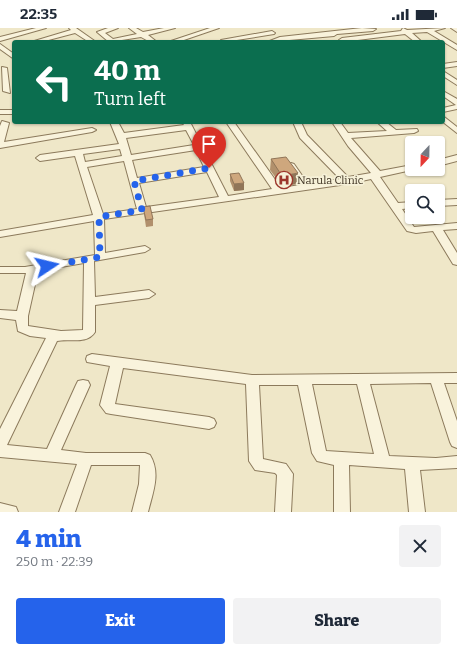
<!DOCTYPE html>
<html lang="en">
<head>
<meta charset="utf-8">
<style>
	:root { --surface:#fff; --page:#f2f2f3; --text:#1f2937; --muted:#747a83; --accent:#2563eb }
	body { margin:0; font-family:Bitter,serif; background:var(--page); color:var(--text); height:100vh; display:flex; flex-direction:column; font-size:15px; white-space:nowrap }
	* { box-sizing:border-box; margin:0 }
	p { font-size:13px; color:var(--muted) }
	.icon { flex:none; width:22px; height:22px; fill:none; stroke:currentColor; stroke-width:2; stroke-linecap:round; stroke-linejoin:round }
	.map { position:relative; height:484px; overflow:hidden }
	.details { display:flex; flex-direction:column; background:var(--surface); flex:1 }
	.details>* { flex:none }
	.top-card { position:absolute; left:12px; top:12px; width:433px; height:84px; border-radius:4px; box-shadow:0 1px 3px #0004; background:#0b6e4f; color:#fff; overflow:hidden }
	.needle { width:26px; rotate:202deg }
	.buttons { position:absolute; left:405px; top:108px; display:grid; gap:8px }
	.buttons a { display:grid; place-items:center; width:40px; height:40px; border-radius:4px; background:var(--surface); box-shadow:0 1px 3px #0004; font-size:20px }
	.pin { position:absolute; display:grid; place-items:center; width:34px; height:34px; color:#fff; margin:-41px -17px; border-radius:50% 50% 50% 0; rotate:-45deg; box-shadow:0 0 4px #0007 }
	.pin .icon { rotate:45deg }
	.me { position:absolute; width:44px; margin:-22px; rotate:80deg; stroke-linejoin:round; filter:drop-shadow(0 0 3px #0008) }
	.turn { display:flex; align-items:center; gap:14px; height:84px; padding:0 16px; font-size:18px }
	.turn .icon { width:52px; height:52px; stroke-width:2.5 }
	.turn b { display:block; font-size:28px; line-height:34px }
	.round { display:grid; place-items:center; flex:none; width:42px; height:42px; border-radius:4px; background:var(--page) }
	.overview { display:flex; align-items:center; justify-content:space-between; height:68px; padding:0 16px }
	h1 { font-size:24px; font-weight:800; line-height:30px; color:var(--accent) }
	.button { display:flex; gap:8px; margin-top:auto; padding:8px 16px }
	.button a { flex:1; height:46px; border-radius:4px; background:var(--accent); color:#fff; font-size:16px; font-weight:800; line-height:46px; text-align:center }
	.button a+a { background:var(--page); color:var(--text) }
	.status { display:flex; justify-content:space-between; align-items:center; height:28px; padding:0 20px; background:var(--surface); direction:ltr }
	.status svg { height:11px; fill:currentColor }
	.map>svg:first-child { display:block }
	.lines { fill:none; stroke-linecap:round; stroke-linejoin:round }
	.minor-casing { stroke:#8c7a5c; stroke-width:2 }
	.minor { fill:#f9f3dc; fill-rule:evenodd }
	.wall { fill:#b1906c }
	.shaded-wall { fill:#907558 }
	.building { fill:#cea77d; stroke:#907558 }
	.route { stroke:#2563eb; stroke-width:7; stroke-dasharray:0 12.6 }
	.labels { text-anchor:middle; stroke-width:3.5; stroke-linejoin:round; paint-order:stroke }
	.poi-label { font-size:11px; fill:#3c3020; stroke:#f6f1d8; text-anchor:start }
</style>
</head>
<body>
<div class="status"><b>22:35</b><svg viewBox="0 0 49 12"><path d="M0 12V9h3v3zM5 12V6h3v6zM10 12V3h3v9zM15 12V0h3v12zM26 1h20v11H26zM47 4h2v5h-2z"/></svg></div>
<div class="map">
<svg width="457" height="484" viewBox="0 0 457 484">
	<rect width="100%" height="100%" fill="#efe7c8"/>
	<g class="lines">
		<defs>
			<path id="minor" d="M36 0H46L0 13V9Z
				M69 0H76L96 14H89L75 5 41 14H31L71 2Z
				M108 0H118L105 5 113 11 137 6 129 0H136L143 4 164 0H175L148 7 157 14H150L141 9 109 14 97 4Z
				M210 0H219L178 14H168Z
				M362 0 376 1 373 3 337 6 334 8 267 14 280 9Z
				M403 0 407 2 445 0 434 3 457 17V22L427 4 412 5 422 14H415L405 6 342 14 339 12 342 10 401 3Z
				M451 0H457V4Z
				M272 3 275 5 274 6 224 14 221 12Z
				M0 16 14 26V31L0 21Z
				M457 34V38L443 40V36Z
				M2 39 7 40 10 65 3 63Z
				M443 43 457 52V57L443 48Z
				M443 63 457 71V81L443 84V80L456 77 443 68Z
				M0 82H14V86H0Z
				M443 88 457 99V105L443 94Z
				M2 93 9 95 4 114 92 100 96 102 92 104 0 120V98Z
				M110 94H118L124 105 184 97 182 94H190L228 168 272 161 226 94H234L281 160 300 157 287 138 291 135 294 136 308 156 340 151 300 110 293 94H301L307 107 348 149 371 145 348 118 332 94H340L348 105 387 103 377 94H386L396 102 417 101 418 103 414 105 351 110 380 143 412 137V141H416L380 149 398 175 412 174V180L402 181 414 199 457 195V201L443 202 457 225V237L453 236 433 203 416 205 407 203 371 151 347 156 104 191 105 225 145 218 150 221 145 224 94 233 95 269 149 262 155 266 149 270 95 277V304C87 317 69 310 57 313L7 417 47 421 76 357 78 353 83 352 88 353 90 357 61 422 86 425H145L150 427C161 445 153 464 148 484H132L139 456 140 437H91L75 484H59L77 436 0 429V401L46 310 30 308 18 303 16 292 0 290V282L17 283 26 245H0V239H25L95 227 94 193 0 209V203L93 187 75 128 40 133 36 130 40 127 119 116ZM186 102 194 117 131 127 126 110ZM120 121 122 128 85 134 83 126ZM196 122 204 139 137 150 132 132ZM124 133 137 181 103 186 87 139ZM207 144 219 169 146 179 139 155ZM84 235 83 302 61 303 28 298V288L38 243Z
				M457 127V133L438 138V132Z
				M457 171V177L438 178V172Z
				M92 326 252 347 457 345V355H444L457 393V420L452 418 450 414 431 355 370 356 389 428 436 430 457 428V440L420 442 425 484H409L405 441 349 437 350 484H334V437L317 433 312 425 298 357H259L263 431 286 436 293 446 291 484H275L277 447 275 445 255 442 249 433 246 356 123 340 115 376 209 389 214 391 216 395 214 399 209 401 111 386 106 385 100 377 110 338 87 334 86 331 87 328ZM312 356H357L374 426 326 423Z
				M0 475 16 479 18 484H0Z"/>
		</defs>
		<use href="#minor" class="minor-casing"/>
		<use href="#minor" class="minor"/>
	</g>
	<path class="wall" d="M271 131 297 156 282 158 270 142Z
		M230 146 244 162 234 163 230 153Z
		M143 179 153 191V198L146 199Z"/>
	<path class="shaded-wall" d="M298 145 297 156 282 158V148Z
		M244 155V162L234 163V156Z"/>
	<path class="building" d="M286 129 298 145 282 148 271 131Z
		M239 145 244 155 234 156 230 146Z
		M150 178 153 191 146 192 143 179Z"/>
	<g class="lines">
		<path class="route" d="M47 238 100 229 99 189 142 182 134 153 209 140"/>
	</g>
	<defs>
		<symbol id="hospital-ring" viewBox="-11 -11 22 22"><circle r="9.5" fill="#f6f1d8" stroke="#9c362b" stroke-width="1.5"/><path d="M-5-5h3v3.5h4V-5h3V5h-3V1.5h-4V5h-3Z" fill="#9c362b"/></symbol>
	</defs>
	<g fill-rule="evenodd">
		<use href="#hospital-ring" x="274" y="142" width="20" height="20"/>
	</g>
	<g class="labels">
		<g class="poi-label">
			<text x="297" y="156">Narula Clinic</text>
		</g>
	</g>
</svg>
<div class="buttons">
<a><svg class="needle" viewBox="-14 -14 28 28"><path d="M0-13l5 13h-10z" fill="#e53935"/><path d="M0 13l5-13h-10z" fill="#747a83"/></svg></a>
<a><svg class="icon" aria-label="search" viewBox="0 0 24 24"><circle cx="10" cy="10" r="6"/><path d="M15 15l6 6"/></svg></a>
</div>
<div class="pin" style="left:209px;top:140px;background:#d93025"><svg class="icon" aria-label="arrive" viewBox="0 0 24 24"><path d="M6 21V4h12l-3 4 3 4H6"/></svg></div>
<svg class="me" style="left:47px;top:238px" viewBox="-20 -20 40 40"><path d="M0-17L14 15 0 8-14 15z" fill="#2563eb" stroke="#fff" stroke-width="4"/></svg>
<div class="top-card">
<div class="turn"><svg class="icon" aria-label="left" viewBox="0 0 24 24"><path d="M17 20v-9H6M10 6l-5 5 5 5"/></svg><div><b>40 m</b>Turn left</div></div>
</div>
</div>
<section class="details">
<div class="overview"><div><h1>4 min</h1><p>250 m · 22:39</p></div><a class="round"><svg class="icon" aria-label="close" viewBox="0 0 24 24"><path d="M6 6l12 12M18 6L6 18"/></svg></a></div>
<div class="button"><a>Exit</a><a>Share</a></div>
</section>
</body>
</html>
